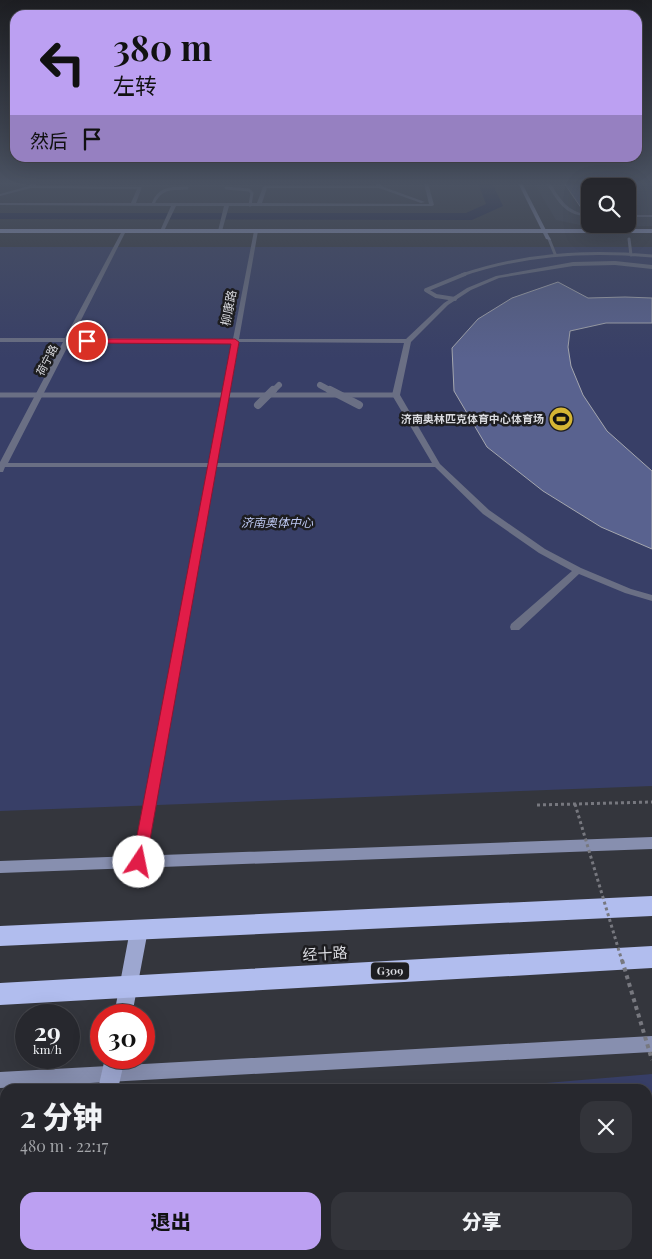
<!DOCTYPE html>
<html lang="zh">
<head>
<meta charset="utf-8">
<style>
	:root { --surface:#27282e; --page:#33343a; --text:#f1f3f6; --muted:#a4a6aa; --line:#43444a; --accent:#bca0f2 }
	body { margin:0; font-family:"Playfair Display","Noto Sans SC",serif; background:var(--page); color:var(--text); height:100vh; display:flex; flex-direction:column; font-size:19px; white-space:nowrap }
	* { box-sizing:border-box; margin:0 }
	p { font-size:16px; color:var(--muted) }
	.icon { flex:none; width:28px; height:28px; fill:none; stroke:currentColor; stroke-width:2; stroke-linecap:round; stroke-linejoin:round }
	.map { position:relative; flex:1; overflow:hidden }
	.details { position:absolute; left:0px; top:1084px; width:652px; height:176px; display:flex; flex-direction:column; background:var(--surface); border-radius:15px 15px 0 0; box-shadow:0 5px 20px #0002,0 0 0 1px var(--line) }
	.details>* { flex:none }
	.guide { position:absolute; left:10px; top:10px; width:632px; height:152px; border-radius:15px; box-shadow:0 5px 20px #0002,0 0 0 1px var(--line); background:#bca0f2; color:#111; overflow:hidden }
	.buttons { position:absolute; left:581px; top:178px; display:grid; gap:10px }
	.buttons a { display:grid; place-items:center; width:55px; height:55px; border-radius:10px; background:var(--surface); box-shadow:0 5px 20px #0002,0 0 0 1px var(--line); font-size:25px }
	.speed { position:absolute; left:15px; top:1004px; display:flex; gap:10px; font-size:25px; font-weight:700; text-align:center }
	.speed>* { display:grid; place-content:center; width:65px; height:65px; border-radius:50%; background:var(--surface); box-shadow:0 5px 20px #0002,0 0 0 1px var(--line); line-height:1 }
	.speed small { font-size:12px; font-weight:400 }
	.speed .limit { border:8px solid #d22; background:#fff; color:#111 }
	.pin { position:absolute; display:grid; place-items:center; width:42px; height:42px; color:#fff; margin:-21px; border:2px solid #fff; border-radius:50%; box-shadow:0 1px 5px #0007 }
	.me { position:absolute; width:55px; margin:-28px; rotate:11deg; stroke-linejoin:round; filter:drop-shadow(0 0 4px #0008) }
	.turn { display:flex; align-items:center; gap:18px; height:105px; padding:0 20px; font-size:22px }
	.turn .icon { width:65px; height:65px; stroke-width:2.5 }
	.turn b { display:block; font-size:35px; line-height:42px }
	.then { display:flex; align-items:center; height:48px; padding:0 20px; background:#0003; gap:10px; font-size:19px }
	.round { display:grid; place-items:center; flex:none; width:52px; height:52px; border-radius:15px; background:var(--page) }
	.headline { display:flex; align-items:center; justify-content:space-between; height:85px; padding:0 20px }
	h1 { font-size:30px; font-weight:800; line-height:38px }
	.cta { display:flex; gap:10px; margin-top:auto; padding:10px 20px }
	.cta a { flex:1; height:58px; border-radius:15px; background:var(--accent); color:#111; font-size:20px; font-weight:800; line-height:58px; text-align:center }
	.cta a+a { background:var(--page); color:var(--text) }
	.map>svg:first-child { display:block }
	.built { fill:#3c404c; fill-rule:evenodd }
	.green { fill:#383f67 }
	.water { fill:#161b40 }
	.building { fill:#59628f; stroke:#a5a7af }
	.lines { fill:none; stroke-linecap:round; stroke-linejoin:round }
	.path-far1 { stroke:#77787f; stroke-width:3; stroke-dasharray:3 3; stroke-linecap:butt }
	.path { stroke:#77787f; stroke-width:4; stroke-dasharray:4 4; stroke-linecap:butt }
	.lane-far3 { stroke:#6a6f84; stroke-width:3 }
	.lane-far2 { stroke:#6a6f84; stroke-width:4 }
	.lane-far1 { stroke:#6a6f84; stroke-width:5 }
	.lane { stroke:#6a6f84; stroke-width:10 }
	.street { fill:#6a6f84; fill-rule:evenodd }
	.secondary { fill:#878faf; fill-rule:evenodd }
	.primary { fill:#9da7d0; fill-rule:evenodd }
	.highway { fill:#b1bdee; fill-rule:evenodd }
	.path-bridge-far1 { stroke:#77787f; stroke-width:3; stroke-dasharray:3 3; stroke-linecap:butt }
	.path-bridge { stroke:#77787f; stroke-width:4; stroke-dasharray:4 4; stroke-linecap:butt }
	.street-bridge-far1 { stroke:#6a6f84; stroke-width:6 }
	.street-bridge { stroke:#6a6f84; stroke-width:8 }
	.route { fill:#e11d48; stroke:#92132f }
	.labels { text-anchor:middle; stroke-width:5; stroke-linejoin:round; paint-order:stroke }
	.far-street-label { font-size:11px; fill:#d9dadf; stroke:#1d1d20 }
	.far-poi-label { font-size:11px; font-weight:bold; fill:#d9dadf; stroke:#1d1d20; text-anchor:end }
	.shield { fill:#1d1d20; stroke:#a1a1a6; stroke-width:1 }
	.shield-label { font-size:11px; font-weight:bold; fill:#d9dadf }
	.street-label { font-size:12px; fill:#d9dadf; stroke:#1d1d20 }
	.park-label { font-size:12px; font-style:italic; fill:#bec9f3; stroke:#1d1d20 }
	.near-street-label { font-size:15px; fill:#d9dadf; stroke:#1d1d20 }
</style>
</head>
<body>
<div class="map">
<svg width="652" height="1259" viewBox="0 0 652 1259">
	<rect width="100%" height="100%" fill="#34363d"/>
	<path class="built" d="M534 183H652V226L590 227 556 220ZM590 186H628V224H590Z"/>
	<path class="green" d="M0 247H652V786L0 811Z
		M652 1074V1220H648V1089H477Z
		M5 1127V1255H19L18 1259H0V1128Z
		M131 1255H496L494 1259H131Z"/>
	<path class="water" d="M478 183H492L503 206 472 220 0 219V213H466L486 204Z"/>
	<path class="building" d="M564 183H590V213L584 212Z
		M558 282 588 298 625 297 652 298V323H606L570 331 568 347 571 366 583 395 607 431 652 471V549L601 527 543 491 487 447 454 391 452 348 478 319 512 298Z"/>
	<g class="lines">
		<path class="path-far1" d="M537 805 652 802"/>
		<path class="path" d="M648 1095H652"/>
		<path class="lane-far3" d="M226 188 249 190 252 193 250 205
			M153 204C159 188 171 188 187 188
			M549 239 555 254
			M629 239 631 255
			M462 275C523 254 587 250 652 256"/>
		<path class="lane-far2" d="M455 299 436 296 426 290 465 274"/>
		<path class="lane-far1" d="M0 395H396"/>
		<path class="lane" d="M648 1249H652
			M514 1255 515 1259"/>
		<path class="street" d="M33 183H37L35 186 142 187 136 203H257L263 187 265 186H376V183H380L381 186 425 202 421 203 379 188H267L262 203 429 204 424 183H428L434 205 432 206H229L222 231 220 232 218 231 224 206H176L164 231 162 232 160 231 171 206 0 205V203H131L137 189 31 188 0 196V194L29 186Z
			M546 183H550C562 201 567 212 590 215V217C564 215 559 203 546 183Z
			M628 215H652V217H628Z
			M124 230 126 231 72 338 233 339 254 231 256 230 258 231 239 339H406L444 303 467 288 496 276 573 262 615 261 652 265V269L615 265 573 266 499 278 471 290 448 305 411 342 400 395 440 464 489 510 545 549 581 568 631 589 652 595V601L625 593 579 574 519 630H511L510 627 511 624 572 571 539 553 483 514 435 467H216L145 862 144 866 139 868 134 866 133 862 208 467H5L3 472H0V462L63 342H0V338H65L122 231ZM70 342H232L209 463H8ZM239 342 404 343 392 395 432 463H217Z"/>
		<path class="secondary" d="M518 183H522L551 240 546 239Z
			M652 837V849L0 873V861Z
			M652 1036V1052L0 1088V1072Z"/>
		<path class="primary" d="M0 229H652V233H0Z
			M139 921 145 924 148 930 132 1015H114L130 930 133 924Z
			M105 1058H125L118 1089H98Z
			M56 1255H78L77 1259H55Z"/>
		<path class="highway" d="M652 896V916L0 946V926Z
			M652 946V968L0 1005V983Z"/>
		<path class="path-bridge-far1" d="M575 804 622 961"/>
		<path class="path-bridge" d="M622 960 652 1060"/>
		<path class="street-bridge-far1" d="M320 385 333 392
			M272 392 279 385"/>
		<path class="street-bridge" d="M330 390 359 405
			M258 405 273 390"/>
	</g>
	<linearGradient id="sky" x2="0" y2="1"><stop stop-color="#1d1e22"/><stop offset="0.51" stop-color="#4a5262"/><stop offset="1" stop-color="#4a5262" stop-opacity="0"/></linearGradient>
	<rect width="652" height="359" fill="url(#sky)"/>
	<path class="route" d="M84 339H235L239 342 146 862 144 867 139 869 134 867 132 862 231 344 87 343 84 342Z"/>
	<defs>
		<symbol id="stadium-disc" viewBox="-11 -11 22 22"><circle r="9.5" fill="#d5b534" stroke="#1d1d20"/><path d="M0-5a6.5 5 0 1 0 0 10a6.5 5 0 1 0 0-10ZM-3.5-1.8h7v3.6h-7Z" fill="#111"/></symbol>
	</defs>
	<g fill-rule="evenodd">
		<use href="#stadium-disc" x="547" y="405" width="28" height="28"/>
	</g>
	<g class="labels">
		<g class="far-street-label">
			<text transform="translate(47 360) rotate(-63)" y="4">荷宁路</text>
		</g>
		<g class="far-poi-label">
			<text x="544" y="423">济南奥林匹克体育中心体育场</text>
		</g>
		<rect class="shield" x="371" y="962.5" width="38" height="17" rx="4"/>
		<g class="shield-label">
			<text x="390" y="975">G309</text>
		</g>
		<g class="street-label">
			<text transform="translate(229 308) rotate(-79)" y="4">柳康路</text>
		</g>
		<g class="park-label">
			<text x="277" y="527">济南奥体中心</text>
		</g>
		<g class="near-street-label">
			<text transform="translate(325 954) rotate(-3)" y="5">经十路</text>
		</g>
	</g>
</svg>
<div class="buttons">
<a><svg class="icon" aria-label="search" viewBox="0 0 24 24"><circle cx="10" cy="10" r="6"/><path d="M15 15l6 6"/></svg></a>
</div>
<div class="speed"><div>29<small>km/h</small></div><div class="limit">30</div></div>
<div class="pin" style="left:87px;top:341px;background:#d93025"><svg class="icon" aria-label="arrive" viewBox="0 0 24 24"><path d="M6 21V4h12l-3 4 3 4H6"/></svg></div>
<svg class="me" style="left:139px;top:862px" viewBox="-20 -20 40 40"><circle r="19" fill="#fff"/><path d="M0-13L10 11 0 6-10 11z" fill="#e11d48"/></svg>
<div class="guide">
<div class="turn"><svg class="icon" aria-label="left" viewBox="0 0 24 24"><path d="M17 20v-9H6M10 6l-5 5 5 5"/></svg><div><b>380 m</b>左转</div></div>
<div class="then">然后<svg class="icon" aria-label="arrive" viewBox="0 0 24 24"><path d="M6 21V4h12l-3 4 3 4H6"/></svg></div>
</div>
<section class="details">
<div class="headline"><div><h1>2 分钟</h1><p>480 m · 22:17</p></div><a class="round"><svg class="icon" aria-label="close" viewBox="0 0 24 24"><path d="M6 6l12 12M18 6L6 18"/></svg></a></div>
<div class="cta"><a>退出</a><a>分享</a></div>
</section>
</div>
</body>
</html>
